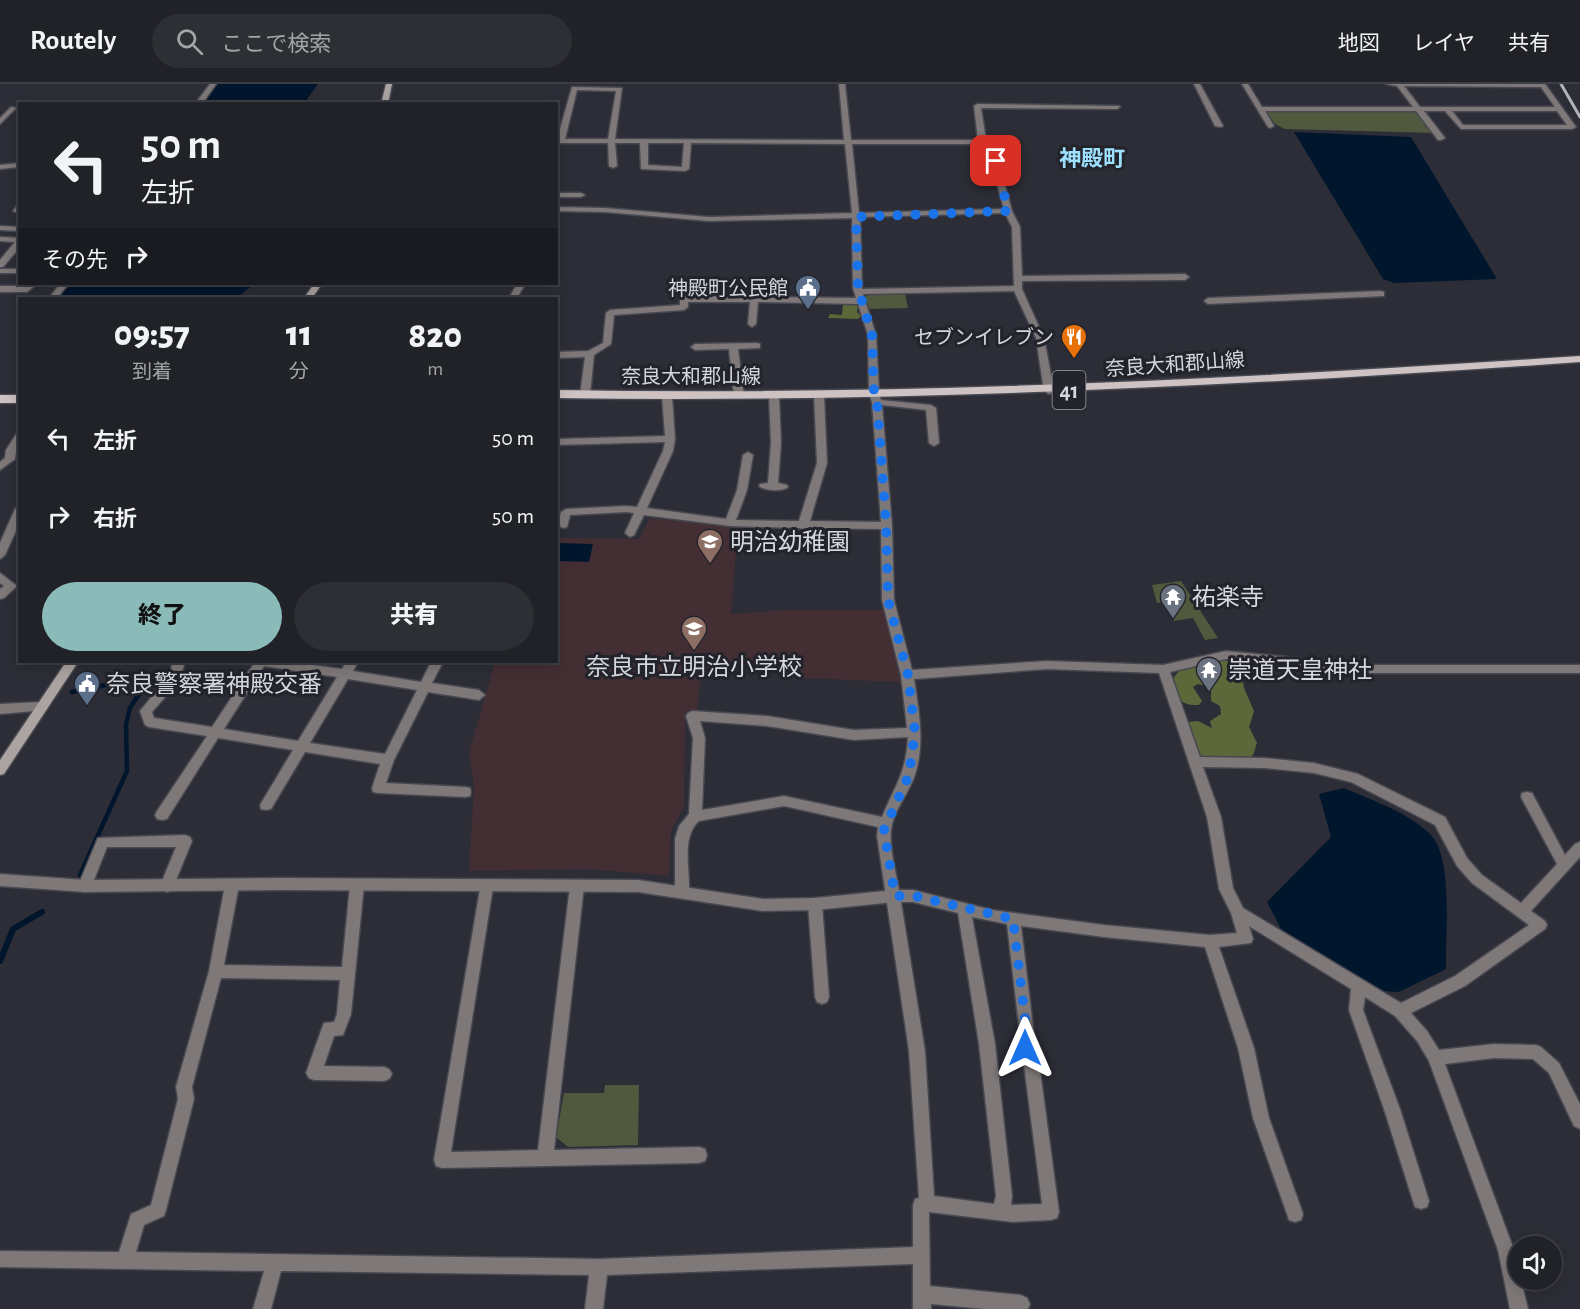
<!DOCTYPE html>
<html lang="ja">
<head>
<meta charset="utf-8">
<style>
	:root { --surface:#212228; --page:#2d2f34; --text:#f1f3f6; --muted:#a2a4a8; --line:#3e3f45; --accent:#8bbbb9 }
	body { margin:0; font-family:"Alegreya Sans","Noto Sans JP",sans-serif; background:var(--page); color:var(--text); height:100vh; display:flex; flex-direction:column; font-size:22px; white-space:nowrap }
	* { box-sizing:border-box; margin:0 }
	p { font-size:20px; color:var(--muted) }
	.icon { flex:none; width:33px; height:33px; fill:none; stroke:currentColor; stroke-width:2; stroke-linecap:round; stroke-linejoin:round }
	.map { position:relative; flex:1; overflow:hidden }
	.sheet { position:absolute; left:18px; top:213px; width:540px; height:366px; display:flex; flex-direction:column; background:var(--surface); border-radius:0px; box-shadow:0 3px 15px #0003,0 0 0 2px var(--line) }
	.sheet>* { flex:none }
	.banner { position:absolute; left:18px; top:18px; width:540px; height:183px; border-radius:0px; box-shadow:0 3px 15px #0003,0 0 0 2px var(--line); background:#212228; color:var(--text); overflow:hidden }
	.controls { position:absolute; left:1508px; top:1152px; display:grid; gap:12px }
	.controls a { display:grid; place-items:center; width:54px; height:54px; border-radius:50%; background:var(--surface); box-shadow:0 3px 15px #0003,0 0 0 2px var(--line); font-size:30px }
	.pin { position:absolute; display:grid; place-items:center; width:51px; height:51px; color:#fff; margin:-26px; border-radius:12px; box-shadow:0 3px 9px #0006 }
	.me { position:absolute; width:66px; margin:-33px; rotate:0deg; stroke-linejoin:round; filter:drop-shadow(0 0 4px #0008) }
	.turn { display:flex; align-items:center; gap:21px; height:126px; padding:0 24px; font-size:27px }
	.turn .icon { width:78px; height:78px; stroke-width:2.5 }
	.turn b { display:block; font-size:42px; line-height:51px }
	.then { display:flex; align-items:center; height:57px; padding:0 24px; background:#0003; gap:12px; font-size:22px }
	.eta { display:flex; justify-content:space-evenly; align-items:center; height:102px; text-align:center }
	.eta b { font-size:36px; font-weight:800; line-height:42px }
	.cta { display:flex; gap:12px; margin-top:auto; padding:12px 24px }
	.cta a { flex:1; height:69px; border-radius:36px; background:var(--accent); color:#111; font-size:24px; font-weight:800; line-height:69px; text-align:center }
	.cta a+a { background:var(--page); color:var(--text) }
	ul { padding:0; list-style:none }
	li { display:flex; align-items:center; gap:18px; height:78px; padding:0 24px }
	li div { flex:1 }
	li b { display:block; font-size:22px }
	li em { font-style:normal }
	header { display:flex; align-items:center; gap:36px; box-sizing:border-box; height:84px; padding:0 30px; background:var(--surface); border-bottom:2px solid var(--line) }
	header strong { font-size:28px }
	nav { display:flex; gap:33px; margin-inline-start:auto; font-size:21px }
	.search { width:420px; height:54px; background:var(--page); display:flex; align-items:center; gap:15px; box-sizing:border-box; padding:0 21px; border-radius:33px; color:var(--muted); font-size:22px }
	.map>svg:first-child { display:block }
	.education { fill:#432f33 }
	.green { fill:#50583d }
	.forest { fill:#5c683a }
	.water { fill:#00162d }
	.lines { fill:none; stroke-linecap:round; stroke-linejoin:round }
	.stream-far1 { stroke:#00162d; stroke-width:4.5 }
	.stream { stroke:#00162d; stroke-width:6 }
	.minor-casing { stroke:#474851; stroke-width:3 }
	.tertiary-casing { stroke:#474851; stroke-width:3 }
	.secondary-casing { stroke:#474851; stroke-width:3 }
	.primary-casing { stroke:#474851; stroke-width:3 }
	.minor { fill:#7e7878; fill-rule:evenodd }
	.tertiary { fill:#7e7878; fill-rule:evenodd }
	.secondary { fill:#aba3a1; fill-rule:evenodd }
	.primary { fill:#cec3c2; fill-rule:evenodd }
	.rail { stroke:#b2b3b9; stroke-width:3 }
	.route { stroke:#1a73e8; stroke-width:10; stroke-dasharray:0 18 }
	.labels { text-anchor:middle; stroke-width:6; stroke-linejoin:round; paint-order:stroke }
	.far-poi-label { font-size:20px; fill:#d6d7dd; stroke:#22232b; text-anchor:end }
	.far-street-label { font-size:20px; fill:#d6d7dd; stroke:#22232b }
	.far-neighbourhood-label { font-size:22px; font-weight:bold; fill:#9ce0fe; stroke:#22232b }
	.shield { fill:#22232b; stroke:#a0a1a8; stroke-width:1.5 }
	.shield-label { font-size:22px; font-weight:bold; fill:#d6d7dd }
	.poi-label { font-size:24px; fill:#d6d7dd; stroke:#22232b; text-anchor:start }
</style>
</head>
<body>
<header>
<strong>Routely</strong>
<div class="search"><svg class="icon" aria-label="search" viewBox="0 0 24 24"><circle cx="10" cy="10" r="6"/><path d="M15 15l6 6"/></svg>ここで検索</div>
<nav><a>地図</a><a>レイヤ</a><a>共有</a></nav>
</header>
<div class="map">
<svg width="1580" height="1225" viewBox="0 0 1580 1225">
	<rect width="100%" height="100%" fill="#2c2d36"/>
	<path class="education" d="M650 434 738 443 731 530 787 526H883L891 541 901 598 803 594 801 582 761 579 701 585 697 629H685L684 723 671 747 669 792 590 785 469 787 474 702 469 669 495 578H556L557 454 639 455Z"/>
	<path class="green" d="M1268 26H1418L1435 49 1285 45 1275 40 1266 28Z
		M905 209 908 224 866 225 865 213 870 210Z
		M1181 497 1218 554 1205 556 1193 534 1174 537 1164 518 1157 519 1152 501Z
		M605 1001H639L638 1061 568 1063 556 1053 564 1009H604Z"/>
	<path class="forest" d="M843 219 858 220 857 228 861 232 858 235 828 234 830 230 842 231Z
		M1223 575 1240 583 1244 604 1254 627 1249 643 1257 659C1255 663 1255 670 1251 673 1241 680 1205 674 1191 673L1187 638 1198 637 1212 644 1210 637 1221 630 1220 622 1211 617V603L1198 600 1193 603 1202 617 1199 621C1181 622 1175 614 1171 597L1182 583Z"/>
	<path class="water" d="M218 0H318L304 19 202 20Z
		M1294 48 1411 53 1497 195 1394 199 1383 195Z
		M70 200H254L237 214H59Z
		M557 459 593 460 589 478 557 477Z
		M1344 704C1373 717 1406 727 1430 750 1454 773 1445 852 1446 885L1399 908 1380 907 1281 845 1267 818 1331 753 1319 710Z"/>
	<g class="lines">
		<path class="stream-far1" d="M72 608 161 590 137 613 130 624 126 640 127 687 80 791"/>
		<path class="stream" d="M0 877 13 845 42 828"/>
		<defs>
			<path id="minor" d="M210 0H216L202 20H195Z
				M839 0H845L851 56H978L974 22 977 20 1119 22 1120 23 1117 25 981 24 986 56 993 58 1012 127 1020 143 1022 192 1185 190 1189 193 1185 196 1022 197V205L1044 254 1054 307 1049 310 1044 307 1036 254 1014 207 863 210 876 251 879 310 881 316 931 321 936 324 939 359 934 362 929 359 926 326 882 321 892 442 894 516 912 586 1047 577 1163 581 1226 567 1367 581H1580V589H1367L1226 575 1170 588 1200 673 1264 674 1314 679 1358 690 1445 733 1467 774 1482 791 1521 819 1557 780 1521 713 1522 709 1527 708 1532 709 1565 771 1575 760 1580 758V773L1531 827 1545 837 1547 841 1545 845 1465 902 1411 929 1427 947 1439 966 1494 960 1536 961 1541 963 1559 979 1580 1020V1045L1574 1042 1549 989 1533 975 1494 974 1445 980 1514 1166 1518 1182V1196H1521L1528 1225H1510L1498 1166 1429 977 1417 957 1395 932 1365 913 1363 926 1400 1025 1429 1117 1427 1123 1421 1125 1415 1123 1413 1117 1384 1025 1349 926 1351 905 1249 842 1253 855 1251 859 1219 863 1254 964 1269 1034 1303 1130 1301 1136 1295 1138 1289 1136 1287 1130 1253 1034 1238 964 1205 863 1104 853 1021 842 1034 951V970L1039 979 1059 1128 1057 1134 1051 1136 1013 1138 929 1128 930 1202 1021 1211 1027 1214 1030 1220 1028 1225H985L931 1220V1225H913V1180L607 1191 603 1225H585L589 1191 281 1187 271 1225H253L264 1187 0 1183V1167L119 1168 131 1130 151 1121 178 1015 176 1003 209 887 225 801 227 797 232 795 237 797 239 801 224 881 342 883 350 801 352 797 357 795 362 797 364 801 351 930 343 951 334 952 324 982 384 983 389 985 392 990 389 995 384 997 314 996 309 994 306 989 322 944 324 939 334 938 337 930 340 896 221 894 192 1003 194 1015 166 1126 164 1132 144 1141 136 1168 599 1175 913 1163V1121L915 1115 919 1114 909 967 877 752 878 743 784 722 699 737C681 753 690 785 689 807L687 811 682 813 677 811 675 807V755L679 742 689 730 693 654 686 632 688 629 692 627 767 632 854 646 907 644 901 591 882 516 881 445 807 444 803 445 799 444 730 442 644 431 634 451 630 453 625 449 634 429 626 428 570 431 567 443 563 444 558 441 561 428 566 425 626 422 637 423 663 367 665 358 556 361V355L665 352 662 312 667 309 672 312 675 355 673 367 647 424 726 435 737 406 743 371 748 368 753 371 747 406 736 436 799 437 817 379 814 311 819 308 824 311 827 379 810 437 881 438 872 318 869 310 868 251 858 220 758 218 756 240 752 243 748 240 750 218H688V223L684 226 614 231 611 260 594 271 590 311 585 314 580 311 585 273 556 274V268L588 267 603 259 606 229 610 226 680 221V215L684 212 856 214 853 204 852 134 709 137 605 128 556 127V123L605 124 709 133 852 129 845 60 691 59 689 85 685 87 641 85 640 59H615L617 82 613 84 609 82 608 59H556L572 3 622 4 615 55 844 56ZM577 6 616 7 608 55H565ZM648 59H684L682 83 648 81ZM852 60H986L1004 125 859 129ZM1005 129 1012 143 1014 202 862 205 860 133ZM1047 585 1159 589 1207 733 1219 805 1231 829 1237 849 1210 851 1104 841 992 826 913 806H899C896 788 889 765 891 746 893 728 906 713 913 696 926 664 919 628 914 595ZM700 637 767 642 854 656 908 653C906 690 895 701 882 733L784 712 702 726 705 654ZM1203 683 1264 684 1314 689 1351 698 1435 741 1457 782 1472 799 1529 841 1455 892 1401 919 1243 824 1233 804 1221 733ZM901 818H913L958 829 979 960 996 1112 994 1120 934 1112 925 967ZM972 833 1007 840 1020 951 1018 971 1024 981 1042 1120 1011 1121 1012 1112 995 960Z
				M1194 0H1200L1223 42 1221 43 1215 42Z
				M1242 0H1248L1262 23H1413L1397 2 1386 0H1545L1576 43 1572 45H1461L1445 27H1424L1445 54 1441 56H1438L1416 27H1265L1274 42 1270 44 1268 43ZM1404 2 1541 3 1555 23H1420ZM1452 27H1557L1567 41H1463Z
				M11 23 16 24 0 40V34Z
				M20 79V83L0 85V81Z
				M556 109H581L585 111 581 113H556Z
				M17 122H20V129L13 127Z
				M0 142 20 143V147L0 146Z
				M0 153 20 154V163L3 183H0V176L15 158 0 157Z
				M0 185H20V189H0Z
				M28 200H37L27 208H0V202H25Z
				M60 200H68L57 214H49Z
				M517 200H525L517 214H509Z
				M1381 207 1384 208V212L1208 220 1204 217 1208 214Z
				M757 259 760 260V264L738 265 744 312 739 315 734 312 729 265 695 266 691 263 695 260Z
				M774 309 779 312 781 359 778 399 787 401 788 403C782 408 765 407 759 402L760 400 768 399 771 359 769 312Z
				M20 348C20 358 16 365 15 375L0 386V378L5 374 6 366 17 349Z
				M20 422V438L5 471 0 475V459L15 425Z
				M0 489 17 502 4 514 0 515V505L4 502 0 499Z
				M173 578H185L179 597 152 628 154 634 212 643 255 578H290L342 585 346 578H358L353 587 421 598 431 578H443L432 599 479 606 485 611 479 616 428 608 394 676 386 699 465 703 470 704 471 708 470 712 465 713 378 709 373 708 372 704 380 680 305 668 271 725 266 726 261 725 260 721 293 666 218 654 167 735 162 736 157 735 155 731 157 727 207 652 149 643 145 641 140 627 169 592ZM264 582 337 593 298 657 224 645ZM348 595 417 606 385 670 310 659Z
				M42 618 46 620 48 623 46 626 0 630V620Z
				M185 751 190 753 192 757 172 806 167 808 162 806 160 802 176 763H107L90 806 85 808 80 806 78 802 98 754Z
				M577 796 582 798 584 802 554 1066 699 1063 705 1065 707 1071 705 1077 699 1079 442 1084 436 1082 434 1076 481 799 486 797 491 799 493 803 451 1068 538 1066 570 802 572 798Z
				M815 814 820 816 822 820 829 913 827 918 822 920 817 918 815 913 808 820 810 816Z"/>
			<path id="tertiary" d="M0 790 85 796 280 794 638 796 763 815 815 814 895 806 900 808 902 812 900 816 895 818 815 826 763 827 638 808 280 806 85 808 0 802Z"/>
			<path id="secondary" d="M386 0H392L388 20H381Z
				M314 200H322L312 214H304Z
				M66 578H78L4 690 0 691V676Z"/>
			<path id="primary" d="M1580 272V278C1239 302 899 319 556 314V306C898 312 1239 295 1580 272Z
				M0 311H20V319H0Z"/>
		</defs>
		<use href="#minor" class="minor-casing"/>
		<use href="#tertiary" class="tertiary-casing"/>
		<use href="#secondary" class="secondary-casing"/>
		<use href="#primary" class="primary-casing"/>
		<use href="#minor" class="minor"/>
		<use href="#tertiary" class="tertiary"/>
		<use href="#secondary" class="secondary"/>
		<use href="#primary" class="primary"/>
		<path class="rail" d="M1561 0 1580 33"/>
	</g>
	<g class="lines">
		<path class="route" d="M996 77 1008 127 856 133 858 204 872 251 874 310 877 318 886 438 888 516 908 591 915 648 909 691 884 746 895 812H914L1013 835 1027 951 1025 964"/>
	</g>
	<defs>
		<symbol id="civic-pin" viewBox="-11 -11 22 30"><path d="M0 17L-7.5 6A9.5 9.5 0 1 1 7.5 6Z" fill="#5c6f8a" stroke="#22232b"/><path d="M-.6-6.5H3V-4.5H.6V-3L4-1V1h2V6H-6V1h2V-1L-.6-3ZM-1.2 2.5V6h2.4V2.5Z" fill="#fff"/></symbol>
		<symbol id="restaurant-pin" viewBox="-11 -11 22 30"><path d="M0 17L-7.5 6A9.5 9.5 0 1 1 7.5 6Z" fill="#e8710a" stroke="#22232b"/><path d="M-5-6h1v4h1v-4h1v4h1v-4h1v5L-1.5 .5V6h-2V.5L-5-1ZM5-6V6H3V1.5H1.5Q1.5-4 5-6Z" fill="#fff"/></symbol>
		<symbol id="school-pin" viewBox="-11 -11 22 30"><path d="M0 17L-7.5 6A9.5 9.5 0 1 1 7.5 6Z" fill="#8d6e63" stroke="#22232b"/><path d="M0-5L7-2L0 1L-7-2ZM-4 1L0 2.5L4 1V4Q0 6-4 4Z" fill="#fff"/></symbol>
		<symbol id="temple-pin" viewBox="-11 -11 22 30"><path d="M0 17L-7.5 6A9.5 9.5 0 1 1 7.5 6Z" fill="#6b7280" stroke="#22232b"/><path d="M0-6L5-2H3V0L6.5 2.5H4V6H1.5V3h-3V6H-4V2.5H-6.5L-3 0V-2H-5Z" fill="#fff"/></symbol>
	</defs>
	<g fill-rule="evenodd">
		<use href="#civic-pin" x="793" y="189" width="30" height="40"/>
		<use href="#restaurant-pin" x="1059" y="238" width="30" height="40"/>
		<use href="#school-pin" x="695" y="443" width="30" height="40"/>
		<use href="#temple-pin" x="1158" y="498" width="30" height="40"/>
		<use href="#school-pin" x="679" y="530" width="30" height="40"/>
		<use href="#temple-pin" x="1194" y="571" width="30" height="40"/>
		<use href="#civic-pin" x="72" y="585" width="30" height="40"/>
	</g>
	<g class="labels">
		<g class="far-poi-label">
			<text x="788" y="211">神殿町公民館</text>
			<text x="1054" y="260">セブンイレブン</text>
		</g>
		<g class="far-street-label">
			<text transform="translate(1175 280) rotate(-4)" y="7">奈良大和郡山線</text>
			<text x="691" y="299">奈良大和郡山線</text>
		</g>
		<g class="far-neighbourhood-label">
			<text x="1092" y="82">神殿町</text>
		</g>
		<rect class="shield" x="1052.5" y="287" width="33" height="38" rx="4.5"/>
		<g class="shield-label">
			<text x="1069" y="314">41</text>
		</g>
		<g class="poi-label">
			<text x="730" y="466">明治幼稚園</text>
			<text x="1192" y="521">祐楽寺</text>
			<text x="694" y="591" text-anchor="middle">奈良市立明治小学校</text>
			<text x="1228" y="594">崇道天皇神社</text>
			<text x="106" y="608">奈良警察署神殿交番</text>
		</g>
	</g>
</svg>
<div class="controls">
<a><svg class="icon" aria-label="sound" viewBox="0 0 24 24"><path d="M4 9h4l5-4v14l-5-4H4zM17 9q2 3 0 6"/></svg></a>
</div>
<div class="pin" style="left:996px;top:77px;background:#d93025"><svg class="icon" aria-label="arrive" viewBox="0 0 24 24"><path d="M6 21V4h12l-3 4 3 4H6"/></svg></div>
<svg class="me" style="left:1025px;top:964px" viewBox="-20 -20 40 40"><path d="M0-17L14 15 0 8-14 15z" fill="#1a73e8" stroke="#fff" stroke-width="4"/></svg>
<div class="banner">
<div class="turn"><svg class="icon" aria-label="left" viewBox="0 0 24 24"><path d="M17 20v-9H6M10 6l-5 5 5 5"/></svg><div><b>50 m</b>左折</div></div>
<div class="then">その先<svg class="icon" aria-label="right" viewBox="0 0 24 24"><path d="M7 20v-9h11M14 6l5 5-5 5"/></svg></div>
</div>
<section class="sheet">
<div class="eta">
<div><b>09:57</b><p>到着</p></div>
<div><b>11</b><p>分</p></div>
<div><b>820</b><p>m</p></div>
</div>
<ul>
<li><svg class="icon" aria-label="left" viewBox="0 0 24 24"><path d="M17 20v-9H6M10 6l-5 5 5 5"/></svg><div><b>左折</b></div><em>50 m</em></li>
<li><svg class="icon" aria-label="right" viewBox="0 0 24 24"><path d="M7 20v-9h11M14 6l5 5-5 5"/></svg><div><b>右折</b></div><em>50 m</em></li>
</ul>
<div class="cta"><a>終了</a><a>共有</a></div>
</section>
</div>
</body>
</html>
